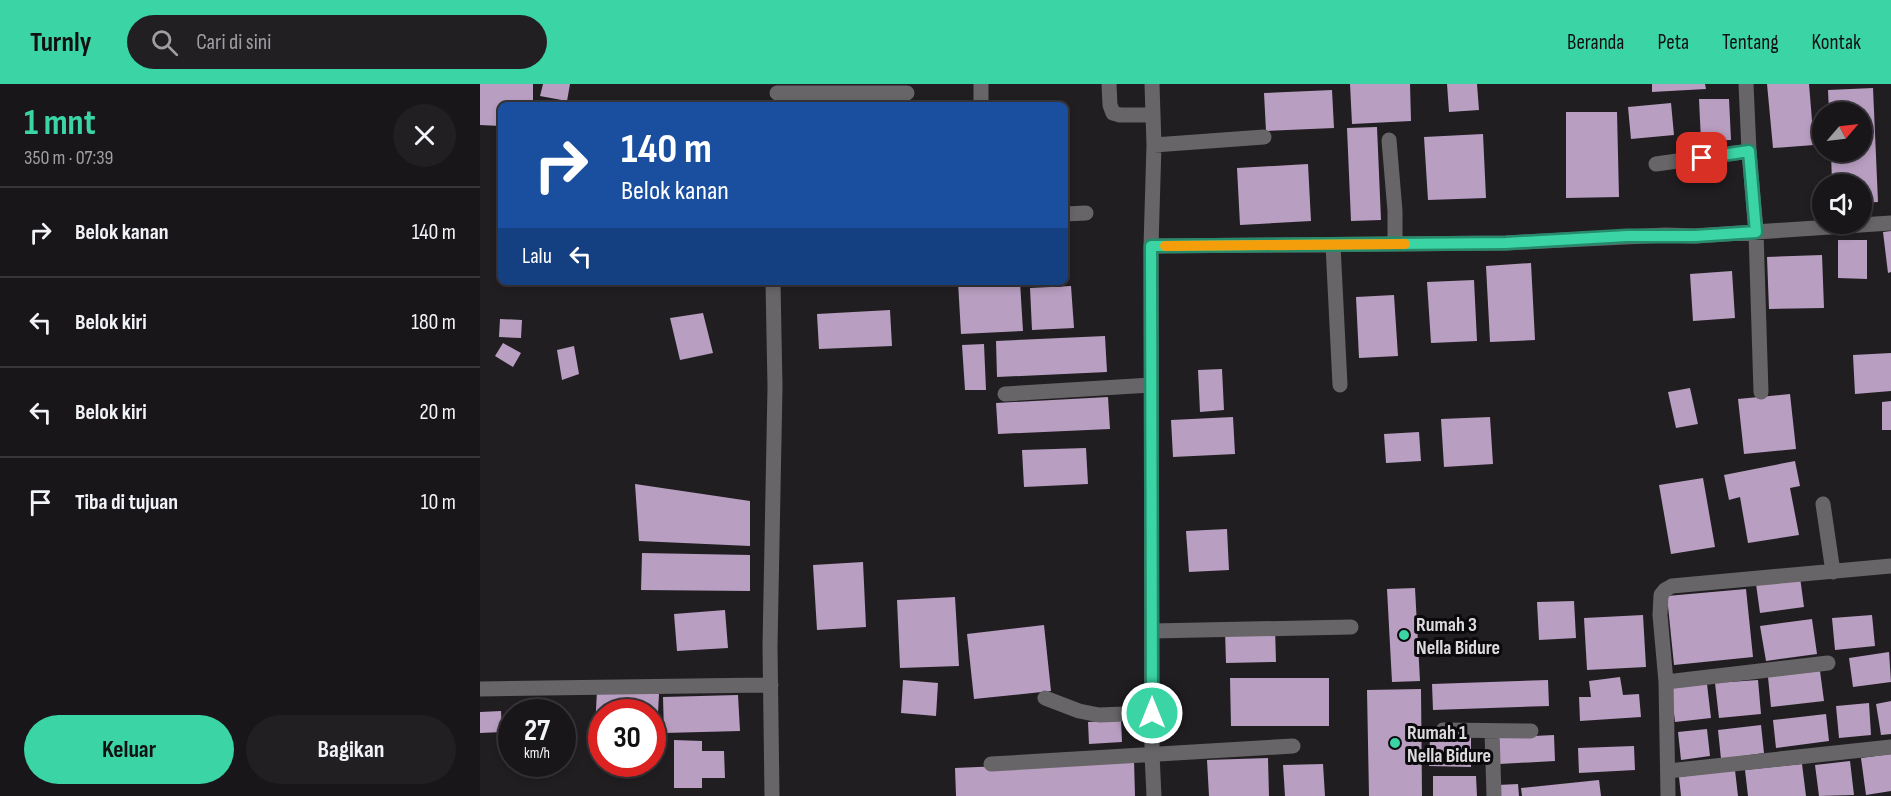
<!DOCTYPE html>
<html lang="id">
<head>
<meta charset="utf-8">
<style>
	:root { --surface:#19161a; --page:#221f23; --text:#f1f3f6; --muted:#9f9fa2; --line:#373539; --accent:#3bd4a4 }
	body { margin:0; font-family:"Sofia Sans Condensed",sans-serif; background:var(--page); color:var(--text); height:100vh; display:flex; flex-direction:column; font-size:22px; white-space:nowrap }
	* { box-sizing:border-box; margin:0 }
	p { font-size:20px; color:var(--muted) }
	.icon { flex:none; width:33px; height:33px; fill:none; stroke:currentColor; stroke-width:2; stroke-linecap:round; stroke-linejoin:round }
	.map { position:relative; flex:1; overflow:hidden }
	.panel { display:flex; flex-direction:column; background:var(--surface); width:480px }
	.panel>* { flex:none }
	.banner { position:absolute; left:18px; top:18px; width:570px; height:183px; border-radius:9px; box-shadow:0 3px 9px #0003,0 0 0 2px var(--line); background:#1a4fa0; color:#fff; overflow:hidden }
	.needle { width:39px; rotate:62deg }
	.controls { position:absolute; left:1332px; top:18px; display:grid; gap:12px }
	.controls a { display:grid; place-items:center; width:60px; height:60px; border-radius:50%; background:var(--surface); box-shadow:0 3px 9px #0003,0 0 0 2px var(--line); font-size:30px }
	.speed { position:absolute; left:18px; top:615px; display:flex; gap:12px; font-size:30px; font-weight:700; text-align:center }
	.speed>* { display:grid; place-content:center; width:78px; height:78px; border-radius:50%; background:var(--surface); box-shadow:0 3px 9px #0003,0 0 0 2px var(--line); line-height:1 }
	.speed small { font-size:15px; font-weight:400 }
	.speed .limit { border:9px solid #d22; background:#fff; color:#111 }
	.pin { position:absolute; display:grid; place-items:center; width:51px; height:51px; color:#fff; margin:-26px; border-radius:12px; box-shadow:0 3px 9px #0006 }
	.me { position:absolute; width:66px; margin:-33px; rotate:0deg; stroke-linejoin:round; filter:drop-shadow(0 0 4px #0008) }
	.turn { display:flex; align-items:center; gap:21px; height:126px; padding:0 24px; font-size:27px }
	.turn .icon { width:78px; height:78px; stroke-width:2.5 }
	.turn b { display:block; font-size:42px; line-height:51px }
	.then { display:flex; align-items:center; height:57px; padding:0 24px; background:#0003; gap:12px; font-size:22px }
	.round { display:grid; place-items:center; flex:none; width:63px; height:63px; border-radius:32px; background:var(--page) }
	.head { display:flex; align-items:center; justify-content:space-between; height:102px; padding:0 24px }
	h1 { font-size:36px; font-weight:700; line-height:45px; color:var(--accent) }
	.button { display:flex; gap:12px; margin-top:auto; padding:12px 24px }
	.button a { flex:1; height:69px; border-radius:36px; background:var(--accent); color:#111; font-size:24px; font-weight:700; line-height:69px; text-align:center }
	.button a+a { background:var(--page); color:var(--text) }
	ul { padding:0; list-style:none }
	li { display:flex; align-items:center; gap:18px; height:90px; padding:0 24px; border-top:2px solid var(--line) }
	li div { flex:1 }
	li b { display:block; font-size:22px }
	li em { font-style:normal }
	header { display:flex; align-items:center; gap:36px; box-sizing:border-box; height:84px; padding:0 30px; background:var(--accent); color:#111 }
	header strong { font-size:28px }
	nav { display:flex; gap:33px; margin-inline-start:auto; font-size:21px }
	.search { width:420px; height:54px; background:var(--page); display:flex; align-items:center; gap:15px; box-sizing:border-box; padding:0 21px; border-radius:33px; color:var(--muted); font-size:22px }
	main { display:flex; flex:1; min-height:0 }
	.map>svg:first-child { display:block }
	.building { fill:#b89ec1 }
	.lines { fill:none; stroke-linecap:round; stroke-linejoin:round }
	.minor { stroke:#676567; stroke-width:15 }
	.route-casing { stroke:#268a6b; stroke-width:15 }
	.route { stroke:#3bd4a4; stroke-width:10 }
	.slow { stroke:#f59e0b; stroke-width:10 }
	.poi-dot { fill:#3bd4a4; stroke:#0a090b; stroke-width:2 }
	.labels { text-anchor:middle; stroke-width:6; stroke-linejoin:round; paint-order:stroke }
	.poi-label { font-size:20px; font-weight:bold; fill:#dddadd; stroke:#0a090b; text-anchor:start }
</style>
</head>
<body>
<header>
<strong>Turnly</strong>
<div class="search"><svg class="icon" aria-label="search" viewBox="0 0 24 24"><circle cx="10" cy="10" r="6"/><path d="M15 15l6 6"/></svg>Cari di sini</div>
<nav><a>Beranda</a><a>Peta</a><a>Tentang</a><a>Kontak</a></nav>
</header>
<main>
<section class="panel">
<div class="head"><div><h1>1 mnt</h1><p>350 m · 07:39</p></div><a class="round"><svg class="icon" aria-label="close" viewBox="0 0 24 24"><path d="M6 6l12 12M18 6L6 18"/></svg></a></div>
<ul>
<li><svg class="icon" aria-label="right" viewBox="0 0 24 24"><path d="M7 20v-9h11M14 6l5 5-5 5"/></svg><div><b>Belok kanan</b></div><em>140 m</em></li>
<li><svg class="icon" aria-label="left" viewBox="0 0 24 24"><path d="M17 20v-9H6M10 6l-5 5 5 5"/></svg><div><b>Belok kiri</b></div><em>180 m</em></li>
<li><svg class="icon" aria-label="left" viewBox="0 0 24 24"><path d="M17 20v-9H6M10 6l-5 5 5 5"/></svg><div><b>Belok kiri</b></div><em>20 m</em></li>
<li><svg class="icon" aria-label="arrive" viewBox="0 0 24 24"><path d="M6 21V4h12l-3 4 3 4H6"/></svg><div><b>Tiba di tujuan</b></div><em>10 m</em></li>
</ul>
<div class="button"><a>Keluar</a><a>Bagikan</a></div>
</section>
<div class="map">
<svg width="1411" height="712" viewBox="0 0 1411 712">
	<rect width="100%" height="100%" fill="#211e22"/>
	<path class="building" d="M0 0H53V21H21V42L0 41Z
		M63 0H90L87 17 60 12Z
		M870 0H930L931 37 872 40Z
		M967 0H997L999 26 969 28Z
		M1172 0H1225L1226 5 1172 8Z
		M1287 0H1329L1334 61 1293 64Z
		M1393 4 1398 118 1382 119V100H1352L1351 68H1382V28H1349L1348 6Z
		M852 6 854 44 786 47 784 9Z
		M1219 15H1249L1251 56 1221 57Z
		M1191 19 1194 51 1151 55 1148 23Z
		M1086 28H1137L1139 113 1086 114Z
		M897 43 901 136 871 137 867 44Z
		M1003 50 1006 114 948 116 944 53Z
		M828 80 831 137 760 141 757 84Z
		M1411 147V188L1408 189 1403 148Z
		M1358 156H1387V195L1358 194Z
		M1342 171 1344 224 1289 225 1287 173Z
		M1051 179 1055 256 1010 258 1006 182Z
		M1252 187 1255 234 1213 237 1210 190Z
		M994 196 997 257 951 259 947 198Z
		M478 198H540L543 247 481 250Z
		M591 202 594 244 552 246 550 204Z
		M914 211 918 272 879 274 876 213Z
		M410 226 412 262 339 265 337 230Z
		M223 229 233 269 200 276 190 234Z
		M20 235 42 236 41 254 19 253Z
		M625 252 627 288 517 293 516 257Z
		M23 259 41 269 33 283 15 272Z
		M504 260 506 306H485L482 261Z
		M94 262 99 290 82 296 77 266Z
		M1411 269V307L1375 310 1373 271Z
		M742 285 744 326 720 328 718 286Z
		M1210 304 1218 340 1196 344 1188 308Z
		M1310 310 1316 365 1264 370 1258 315Z
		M628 313 630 345 518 350 516 319Z
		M1411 317V346H1402V318Z
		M753 333 755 370 693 373 691 336Z
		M1010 333 1013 380 964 383 961 335Z
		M939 348 941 377 906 379 904 350Z
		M606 364 608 400 544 403 542 366Z
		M1315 377 1320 402 1310 404 1319 451 1268 459 1260 413 1249 416 1244 391Z
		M1223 394 1235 463 1191 470 1179 401Z
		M155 400 270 417V462L159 457Z
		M747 445 749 486 709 488 706 447Z
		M162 469 270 471V507L161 506Z
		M383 478 386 543 337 546 333 481Z
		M1320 493 1324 523 1280 529 1276 500Z
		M935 504 940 597 912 598 907 505Z
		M1266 505 1273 573 1194 581 1187 512Z
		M475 513 479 582 420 584 417 516Z
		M1094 517 1096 554 1059 556 1057 518Z
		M245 526 248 564 197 567 194 530Z
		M1163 531 1166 583 1107 586 1104 534Z
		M1392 531 1395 562 1355 566 1352 534Z
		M1332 535 1337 570 1286 577 1280 542Z
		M564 541 571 607 494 615 487 550Z
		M795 544 796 578 746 579 745 546Z
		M1409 568 1411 598 1373 603 1369 574Z
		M1340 587 1344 617 1291 623 1288 593Z
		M1140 593 1143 611 1159 610 1161 633 1100 637 1099 613H1111L1109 597Z
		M750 594H849V642H751Z
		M423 596 458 599 456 632 421 629Z
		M1068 596 1069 622 953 626 952 600Z
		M1278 596 1281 630 1239 634 1235 599Z
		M1227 600 1231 634 1195 638 1191 603Z
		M941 605 942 712H889L887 606Z
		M117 606 179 610 177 649H172V628H122V646H115Z
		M258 611 260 647 184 649 183 613Z
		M1411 617V650L1401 651 1396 620Z
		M1389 619 1391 651 1359 654 1356 622Z
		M21 627 22 648 0 649V628Z
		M1346 630 1349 657 1296 664 1293 636Z
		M641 636 642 658 609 660 608 638Z
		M1281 641 1284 669 1241 675 1238 646Z
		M1227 645 1230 672 1201 676 1198 648Z
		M1074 651 1075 677 1019 680 1018 654Z
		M950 653H991V683L949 682Z
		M194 656 222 657V667H244L245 694H222V704H194Z
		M1154 662 1155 686 1099 689 1098 664Z
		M1411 670V707L1386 711 1381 674Z
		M788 674 789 712H729L727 676Z
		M654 676 655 712H476L475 684Z
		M1370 677 1374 711 1339 712 1335 681Z
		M843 680 845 712H805L803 681Z
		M1322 680 1326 712H1268L1265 686Z
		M1255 686 1258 712H1201L1199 693Z
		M953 692H996L997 712H953Z
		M1119 696 1121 712H1042L1041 704Z
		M1038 700 1039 712H1018V701Z"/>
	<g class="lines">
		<path class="minor" d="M629 0 630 21 633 29 640 31H673
			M672 0 674 61 671 162 672 670 674 712
			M1266 0 1269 67 1276 148 1281 308
			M297 9H427
			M501 21V0
			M909 56 915 127V160
			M674 61 784 53
			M1176 80 1269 67
			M585 130 606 129
			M853 161 860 301
			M671 162 1026 159 1186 151 1215 152 1411 139
			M525 310 671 301
			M1343 420 1353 488
			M672 547 871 543
			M1186 598 1348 579
			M0 605 291 601
			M565 614 599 627 619 631 672 629
			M963 646 1051 647
			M1012 647 1014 712
			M511 680 813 662
			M1188 687 1411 663
			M292 712 290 562 295 303 293 198
			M1188 712 1186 598 1180 531 1181 511 1185 506 1192 502 1411 482"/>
	</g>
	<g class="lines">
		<defs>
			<path id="route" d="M672 629 671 162 1026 159 1147 152H1215L1276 148 1269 67 1222 74"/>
		</defs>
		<use href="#route" class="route-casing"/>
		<use href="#route" class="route"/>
		<path class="slow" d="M685 162 925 160"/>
	</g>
	<g class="poi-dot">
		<circle cx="924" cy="551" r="6"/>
		<circle cx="915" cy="659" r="6"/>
	</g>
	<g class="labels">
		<g class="poi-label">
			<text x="936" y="547">Rumah 3<tspan x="936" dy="23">Nella Bidure</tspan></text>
			<text x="927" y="655">Rumah 1<tspan x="927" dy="23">Nella Bidure</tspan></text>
		</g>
	</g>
</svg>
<div class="controls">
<a><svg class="needle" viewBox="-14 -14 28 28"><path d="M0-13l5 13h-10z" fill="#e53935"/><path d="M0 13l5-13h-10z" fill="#9f9fa2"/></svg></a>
<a><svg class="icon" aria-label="sound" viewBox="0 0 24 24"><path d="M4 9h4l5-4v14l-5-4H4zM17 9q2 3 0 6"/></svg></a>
</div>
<div class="speed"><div>27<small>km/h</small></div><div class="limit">30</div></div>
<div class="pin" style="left:1222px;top:74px;background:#d93025"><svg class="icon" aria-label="arrive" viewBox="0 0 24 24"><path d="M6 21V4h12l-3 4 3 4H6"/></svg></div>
<svg class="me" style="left:672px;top:629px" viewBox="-20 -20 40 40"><circle r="17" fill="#3bd4a4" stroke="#fff" stroke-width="3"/><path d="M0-11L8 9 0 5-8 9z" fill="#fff"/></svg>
<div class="banner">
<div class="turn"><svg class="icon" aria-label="right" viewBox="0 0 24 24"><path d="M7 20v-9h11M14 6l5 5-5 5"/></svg><div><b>140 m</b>Belok kanan</div></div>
<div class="then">Lalu<svg class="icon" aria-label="left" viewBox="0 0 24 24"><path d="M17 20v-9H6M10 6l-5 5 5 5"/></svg></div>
</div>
</div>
</main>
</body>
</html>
